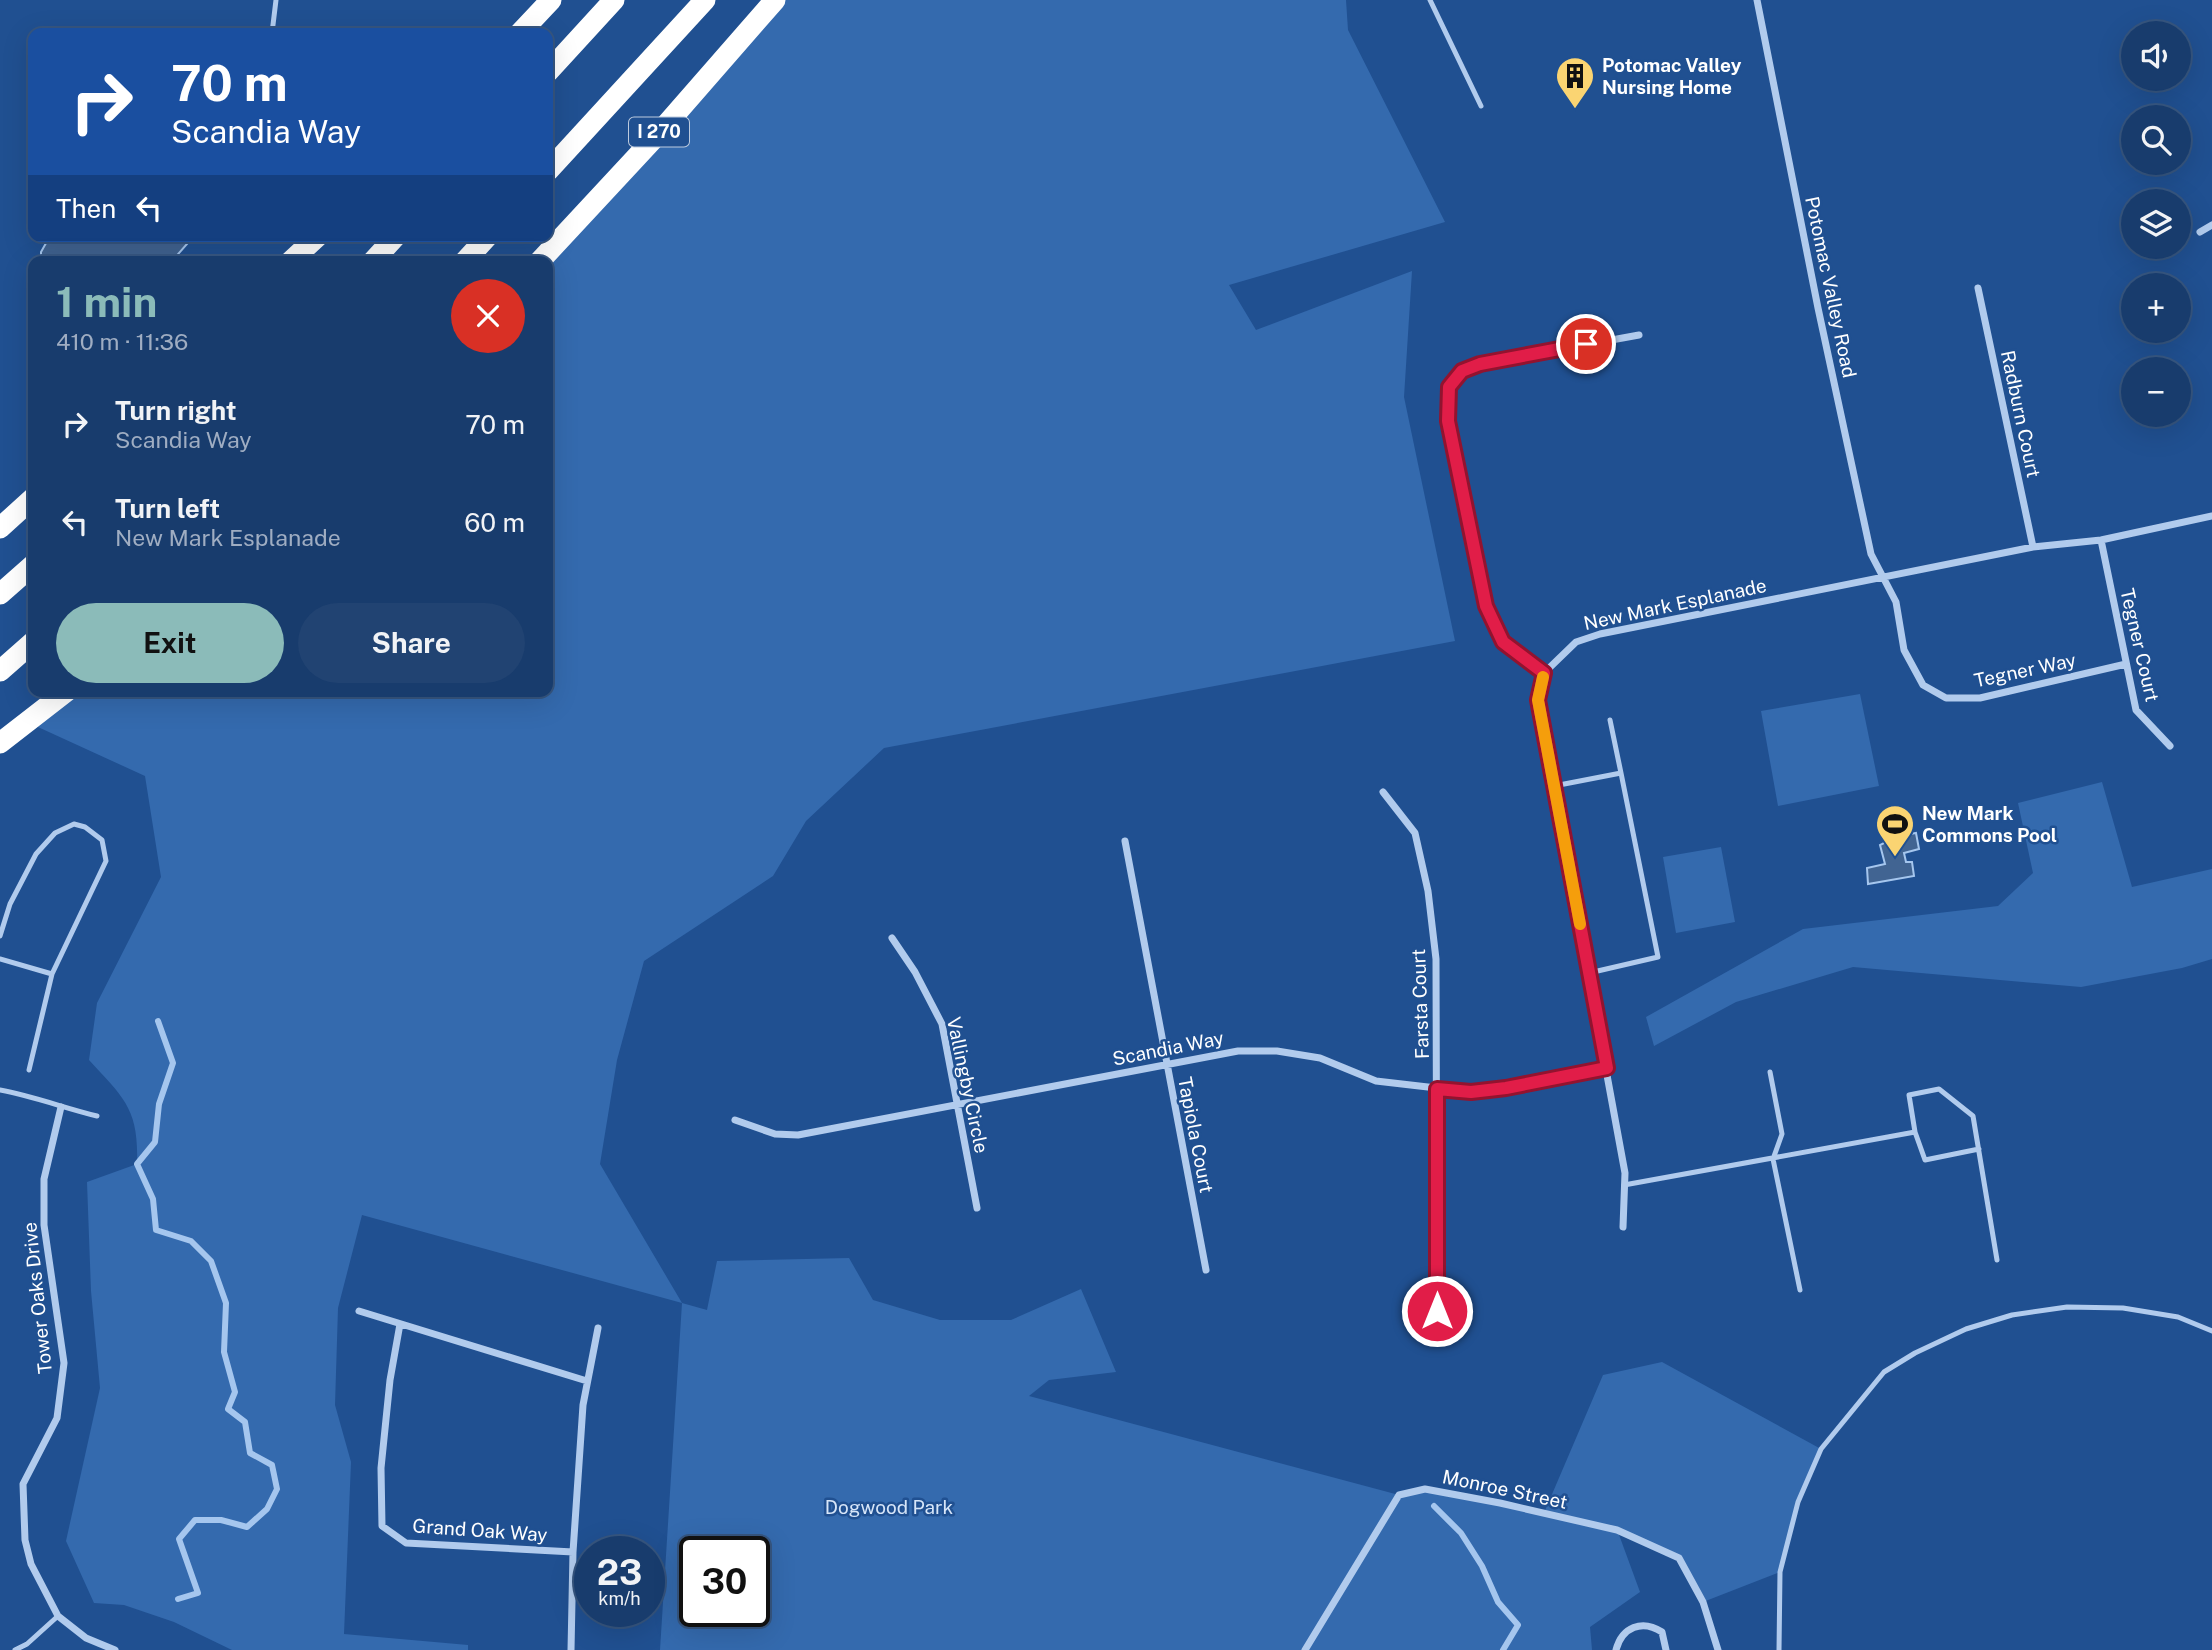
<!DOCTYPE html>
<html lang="en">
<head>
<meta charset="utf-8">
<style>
	:root { --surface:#183c6d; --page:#214372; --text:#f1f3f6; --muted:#9fadc2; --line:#365680; --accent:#8bbbb9 }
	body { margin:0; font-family:"Public Sans",sans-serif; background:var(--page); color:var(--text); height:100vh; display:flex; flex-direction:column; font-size:26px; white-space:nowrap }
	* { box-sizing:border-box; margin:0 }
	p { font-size:23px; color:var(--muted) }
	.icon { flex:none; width:38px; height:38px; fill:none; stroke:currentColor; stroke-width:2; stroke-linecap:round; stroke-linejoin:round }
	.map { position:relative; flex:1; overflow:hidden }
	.drawer { position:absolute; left:28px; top:256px; width:525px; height:441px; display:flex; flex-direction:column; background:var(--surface); border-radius:14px; box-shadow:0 7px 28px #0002,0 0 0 2px var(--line) }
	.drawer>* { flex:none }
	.top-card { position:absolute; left:28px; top:28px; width:525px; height:214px; border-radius:14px; box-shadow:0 7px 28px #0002,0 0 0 2px var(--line); background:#1a4fa0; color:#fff; overflow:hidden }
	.tools { position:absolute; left:2121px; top:21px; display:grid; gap:14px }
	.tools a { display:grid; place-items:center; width:70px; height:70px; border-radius:50%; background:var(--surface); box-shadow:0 7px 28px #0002,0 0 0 2px var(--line); font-size:35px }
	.speed { position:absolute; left:574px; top:1536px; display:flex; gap:14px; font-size:35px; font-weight:700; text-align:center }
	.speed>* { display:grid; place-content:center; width:91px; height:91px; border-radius:50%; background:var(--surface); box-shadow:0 7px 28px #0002,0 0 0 2px var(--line); line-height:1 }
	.speed small { font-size:18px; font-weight:400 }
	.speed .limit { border:4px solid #111; border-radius:10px; background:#fff; color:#111 }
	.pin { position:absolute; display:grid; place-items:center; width:60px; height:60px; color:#fff; margin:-30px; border:4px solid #fff; border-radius:50%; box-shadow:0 2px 7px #0007 }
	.me { position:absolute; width:77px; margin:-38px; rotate:0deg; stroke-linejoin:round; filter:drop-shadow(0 0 5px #0008) }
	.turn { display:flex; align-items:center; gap:24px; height:147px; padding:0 28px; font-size:32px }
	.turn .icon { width:91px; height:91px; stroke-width:2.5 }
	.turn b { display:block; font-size:49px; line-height:60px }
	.then { display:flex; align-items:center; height:66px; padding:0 28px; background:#0003; gap:14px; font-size:26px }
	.round { display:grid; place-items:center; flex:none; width:74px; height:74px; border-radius:37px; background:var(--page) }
	.overview { display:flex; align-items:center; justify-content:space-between; height:119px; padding:0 28px }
	h1 { font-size:42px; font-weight:700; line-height:52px; color:var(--accent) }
	.action { display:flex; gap:14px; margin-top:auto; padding:14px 28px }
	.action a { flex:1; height:80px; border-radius:42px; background:var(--accent); color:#111; font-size:28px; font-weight:700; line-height:80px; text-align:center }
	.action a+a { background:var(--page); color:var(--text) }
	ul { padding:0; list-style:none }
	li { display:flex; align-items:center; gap:21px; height:98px; padding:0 28px }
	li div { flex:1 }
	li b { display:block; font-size:26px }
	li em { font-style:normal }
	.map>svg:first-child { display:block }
	.green { fill:#346aae; fill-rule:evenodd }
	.water { fill:#416492; stroke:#a5c6ee; stroke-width:2 }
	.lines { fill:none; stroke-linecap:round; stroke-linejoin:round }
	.stream { stroke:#a5c6ee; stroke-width:6 }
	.lane { stroke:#b1cbed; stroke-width:5 }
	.street { stroke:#b1cbed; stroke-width:7 }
	.highway { stroke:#fff; stroke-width:21 }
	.route-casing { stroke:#92132f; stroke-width:18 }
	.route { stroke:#e11d48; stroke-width:12 }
	.slow { stroke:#f59e0b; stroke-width:12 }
	.labels { text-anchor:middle; stroke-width:5; stroke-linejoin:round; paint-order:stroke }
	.shield { fill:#205091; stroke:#bccade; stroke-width:2 }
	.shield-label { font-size:18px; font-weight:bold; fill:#fff }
	.poi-label { font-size:19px; font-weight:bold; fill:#fff; stroke:#205091; text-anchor:start }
	.street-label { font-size:19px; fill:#fff; stroke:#205091 }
	.park-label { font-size:19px; fill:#d7e6f9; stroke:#205091 }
</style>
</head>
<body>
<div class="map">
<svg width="2212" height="1650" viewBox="0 0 2212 1650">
	<rect width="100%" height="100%" fill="#205091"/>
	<path class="green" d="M775 0H1346L1348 30 1445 222 1229 285 1256 330 1412 271 1404 397 1455 641 884 748 806 821 773 876 644 961 617 1060 600 1164 682 1303 707 1310 717 1261 849 1258 873 1300 940 1320H1011L1081 1289 1116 1372 1049 1380 1029 1396 1399 1495 1425 1489 1544 1513 1603 1375 1662 1362 1821 1449 1798 1502 1780 1572 1703 1602 1679 1558 1618 1532 1640 1592 1590 1627 1592 1650H660L682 1303 362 1215 338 1308 335 1405 351 1462 344 1634 468 1645V1650H232L174 1622 124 1605 94 1603 66 1541 100 1388 91 1291 87 1182 137 1164C139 1109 124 1098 89 1060L97 1003 161 877 145 776 27 722 67 691H548V261ZM695 1552H754V1612H695Z
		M1860 694 1879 786 1778 806 1761 711Z
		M2102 782 2132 887 2212 869V959L2182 968 2081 987 1853 967 1736 1002 1654 1046 1646 1017 1803 929 1998 906 2033 873 2018 803Z
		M1721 847 1735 922 1676 933 1663 857Z"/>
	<path class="water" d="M50 236H194L172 261H41V252Z
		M1916 833 1919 849 1904 853 1906 862H1912L1914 876 1868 884 1867 868 1885 864 1880 845 1898 836Z"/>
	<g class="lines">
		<path class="stream" d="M158 1021 173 1063 159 1104 155 1142 137 1164 153 1199 156 1230 191 1241 211 1261 226 1303 224 1352 235 1392 228 1409 245 1422 250 1453 272 1465 277 1489 267 1509 247 1527 221 1520H195L179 1539 198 1593 178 1599
			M1434 1506 1461 1533 1482 1566 1498 1602 1518 1625 1503 1650"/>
		<path class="lane" d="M1430 0 1481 106
			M272 33 276 0
			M1610 720 1621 773
			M1554 786 1621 773 1658 957 1589 973
			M0 936 10 904 36 854 55 833 74 824 85 827 102 840 106 861 52 974 29 1070
			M0 959 52 974
			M1770 1072 1782 1134 1773 1159 1800 1290
			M0 1090C33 1096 64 1108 97 1116
			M1915 1132 1925 1160 1979 1149
			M1624 1185 1915 1132 1909 1095 1939 1089 1973 1116 1997 1260
			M15 1650 27 1644 58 1616
			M1779 1650 1780 1572 1798 1502 1821 1449 1884 1372 1915 1353 1966 1329 2012 1315 2067 1307 2123 1308 2178 1317 2212 1331"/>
		<path class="street" d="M1757 0 1818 308 1871 554 1896 602 1904 650 1923 685 1946 698H1980L2126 664
			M2200 232 2212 225
			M1978 288 2033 547
			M2101 540 2136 710 2170 746
			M1544 673 1503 642 1486 606 1448 421 1449 386 1462 371 1480 364 1639 335
			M1383 792 1415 833 1428 891 1436 959 1437 1311
			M1125 841 1206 1270
			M892 938 915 972 942 1024 977 1208
			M61 1107 44 1179V1225L64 1363 57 1418 23 1484 25 1540 31 1564 58 1616 86 1638 115 1650
			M735 1120 775 1134 798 1135 1238 1051H1277L1320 1058 1376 1081 1471 1092 1506 1088 1607 1068
			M1623 1227 1625 1173 1538 700 1544 673 1576 642 1600 634 2033 547 2101 540 2212 516
			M359 1311 587 1381
			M400 1324 390 1380 381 1468 382 1526 406 1543 573 1552
			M571 1650 573 1552 583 1405 598 1328
			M1305 1650 1399 1495 1425 1489 1500 1503 1617 1530 1679 1558 1703 1602 1718 1650
			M1616 1650C1622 1627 1642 1619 1662 1632L1666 1650"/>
		<path class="highway" d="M520 33 551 0
			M548 72 614 0
			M548 171 705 0
			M291 261 318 236
			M373 261 396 236
			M465 261 488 236
			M540 261 658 134 775 0
			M0 528 33 498
			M0 594 33 565
			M0 671 33 642
			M0 743 67 691"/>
	</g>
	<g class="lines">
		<defs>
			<path id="route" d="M1437 1311V1089L1471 1092 1506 1088 1607 1068 1538 700 1544 673 1503 642 1486 606 1448 421 1449 387 1462 371 1480 364 1586 344"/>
		</defs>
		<use href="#route" class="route-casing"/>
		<use href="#route" class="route"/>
		<path class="slow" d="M1543 677 1538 700 1580 924"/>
	</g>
	<defs>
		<symbol id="building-pin" viewBox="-11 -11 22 30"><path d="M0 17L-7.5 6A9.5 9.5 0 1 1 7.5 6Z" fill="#fad472" stroke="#205091"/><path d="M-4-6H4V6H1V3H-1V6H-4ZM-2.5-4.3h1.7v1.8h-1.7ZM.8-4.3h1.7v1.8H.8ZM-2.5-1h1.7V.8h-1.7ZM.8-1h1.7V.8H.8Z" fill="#111"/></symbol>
		<symbol id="stadium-pin" viewBox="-11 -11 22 30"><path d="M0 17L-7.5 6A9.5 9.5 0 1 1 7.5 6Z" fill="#fad472" stroke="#205091"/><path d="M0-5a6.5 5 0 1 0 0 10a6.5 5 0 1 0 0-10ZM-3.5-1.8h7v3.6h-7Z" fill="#111"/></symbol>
	</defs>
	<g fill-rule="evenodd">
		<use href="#building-pin" x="1553" y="54" width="44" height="60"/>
		<use href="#stadium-pin" x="1873" y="802" width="44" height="60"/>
	</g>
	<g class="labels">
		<rect class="shield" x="629" y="117.5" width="60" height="29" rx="5"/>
		<g class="shield-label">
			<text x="659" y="138">I 270</text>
		</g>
		<g class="poi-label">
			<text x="1602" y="72">Potomac Valley<tspan x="1602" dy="22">Nursing Home</tspan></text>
			<text x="1922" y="820">New Mark<tspan x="1922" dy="22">Commons Pool</tspan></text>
		</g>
		<g class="street-label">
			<text transform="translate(1831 287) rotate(78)" y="7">Potomac Valley Road</text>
			<text transform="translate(2021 414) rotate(78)" y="7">Radburn Court</text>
			<text transform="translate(1675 604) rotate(-12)" y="7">New Mark Esplanade</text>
			<text transform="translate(2140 645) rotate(77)" y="7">Tegner Court</text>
			<text transform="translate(2025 670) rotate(-12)" y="7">Tegner Way</text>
			<text transform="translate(1420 1004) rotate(-92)" y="7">Farsta Court</text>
			<text transform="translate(1168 1048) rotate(-11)" y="7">Scandia Way</text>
			<text transform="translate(968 1085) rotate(78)" y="7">Vallingby Circle</text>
			<text transform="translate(1196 1135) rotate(79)" y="7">Tapiola Court</text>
			<text transform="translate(37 1298) rotate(-96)" y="7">Tower Oaks Drive</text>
			<text transform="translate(1505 1489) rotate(12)" y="7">Monroe Street</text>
			<text transform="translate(480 1530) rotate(4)" y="7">Grand Oak Way</text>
		</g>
		<g class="park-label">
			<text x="889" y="1514">Dogwood Park</text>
		</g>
	</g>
</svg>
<div class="tools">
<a><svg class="icon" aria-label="sound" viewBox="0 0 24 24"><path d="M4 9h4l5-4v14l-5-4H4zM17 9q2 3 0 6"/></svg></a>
<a><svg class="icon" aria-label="search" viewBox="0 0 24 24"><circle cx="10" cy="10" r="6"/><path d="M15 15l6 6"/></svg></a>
<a><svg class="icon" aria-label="layers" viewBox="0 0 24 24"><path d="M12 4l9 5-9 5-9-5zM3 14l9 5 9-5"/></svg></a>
<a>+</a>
<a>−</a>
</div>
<div class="speed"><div>23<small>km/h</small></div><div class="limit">30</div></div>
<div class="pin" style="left:1586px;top:344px;background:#d93025"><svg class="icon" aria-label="arrive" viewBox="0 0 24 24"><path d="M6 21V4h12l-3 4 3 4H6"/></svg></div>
<svg class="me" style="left:1437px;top:1311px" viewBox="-20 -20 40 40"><circle r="17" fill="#e11d48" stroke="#fff" stroke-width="3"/><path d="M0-11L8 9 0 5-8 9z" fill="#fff"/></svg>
<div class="top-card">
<div class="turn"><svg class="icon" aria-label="right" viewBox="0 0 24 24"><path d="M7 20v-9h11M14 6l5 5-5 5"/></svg><div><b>70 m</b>Scandia Way</div></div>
<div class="then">Then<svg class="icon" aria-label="left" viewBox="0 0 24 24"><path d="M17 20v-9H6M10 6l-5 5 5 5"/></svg></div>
</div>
<section class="drawer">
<div class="overview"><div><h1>1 min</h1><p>410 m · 11:36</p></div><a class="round" style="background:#d93025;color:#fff"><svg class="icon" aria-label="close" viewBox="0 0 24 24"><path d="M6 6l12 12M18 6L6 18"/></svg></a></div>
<ul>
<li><svg class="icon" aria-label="right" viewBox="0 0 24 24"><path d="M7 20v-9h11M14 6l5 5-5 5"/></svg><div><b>Turn right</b><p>Scandia Way</p></div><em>70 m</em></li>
<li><svg class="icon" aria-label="left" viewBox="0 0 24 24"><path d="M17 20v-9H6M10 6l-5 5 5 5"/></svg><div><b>Turn left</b><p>New Mark Esplanade</p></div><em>60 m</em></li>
</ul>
<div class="action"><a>Exit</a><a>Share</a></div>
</section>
</div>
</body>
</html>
